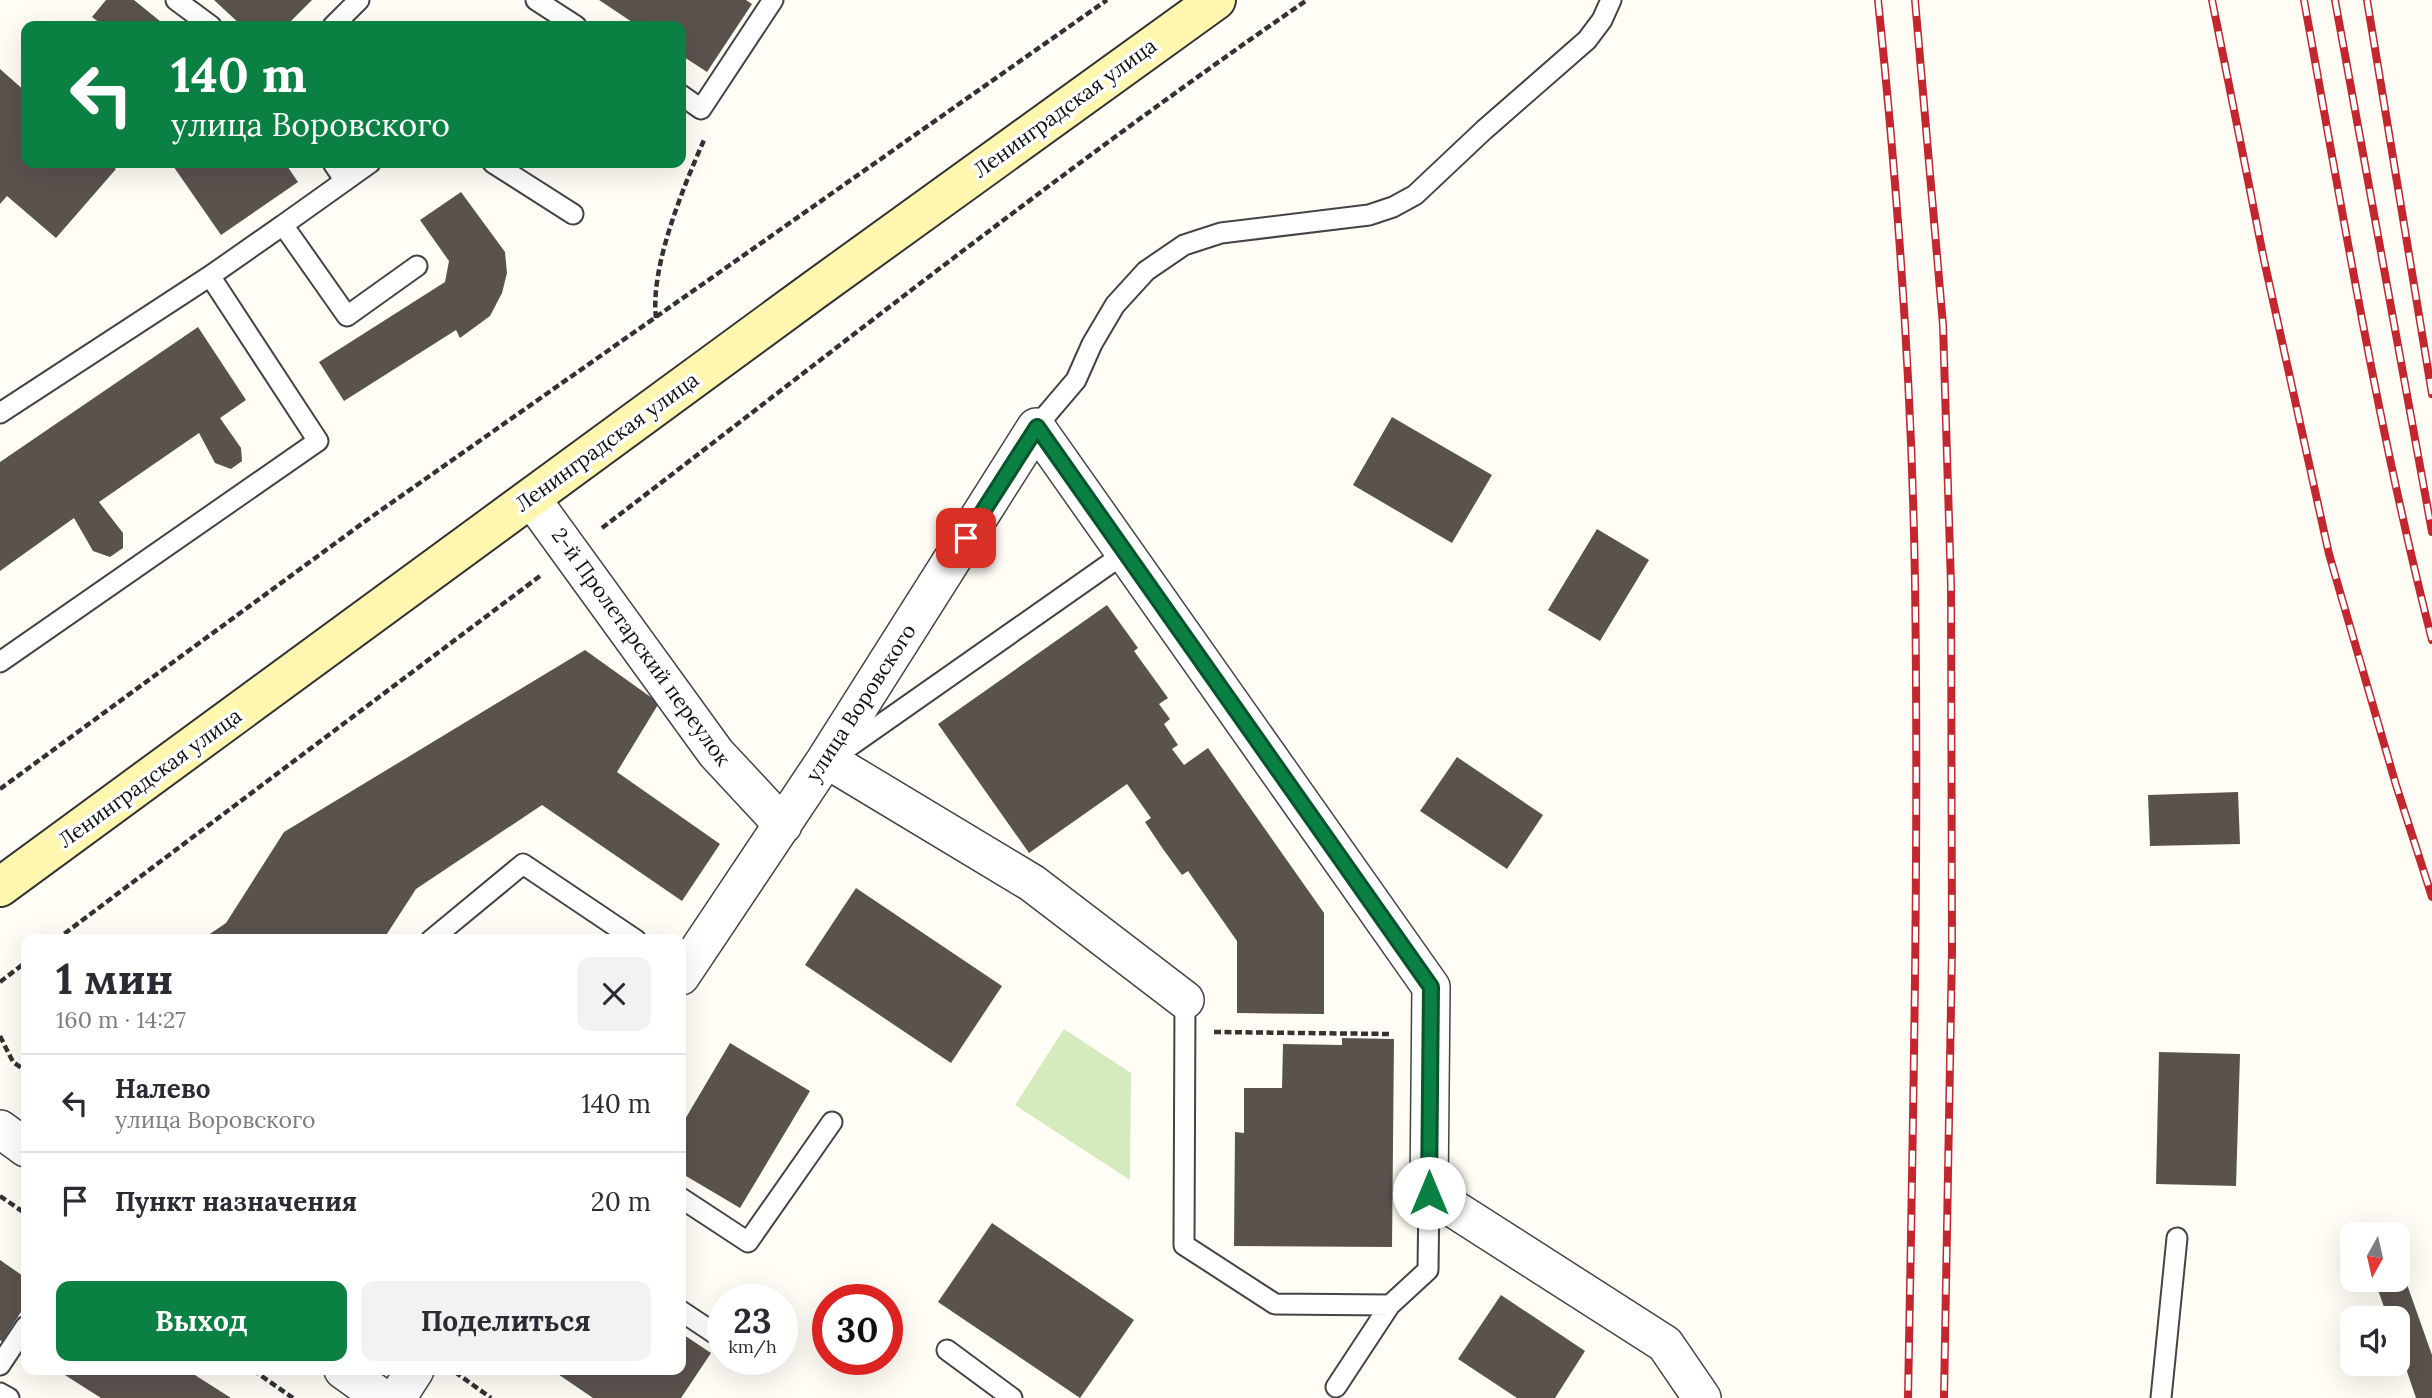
<!DOCTYPE html>
<html lang="ru">
<head>
<meta charset="utf-8">
<style>
	:root { --surface:#fff; --page:#f2f2f3; --text:#2b2b33; --muted:#7c7c81; --line:#e1e1e2; --accent:#0b8043 }
	body { margin:0; font-family:Lora,serif; background:var(--page); color:var(--text); height:100vh; display:flex; flex-direction:column; font-size:26px; white-space:nowrap }
	* { box-sizing:border-box; margin:0 }
	p { font-size:23px; color:var(--muted) }
	.icon { flex:none; width:38px; height:38px; fill:none; stroke:currentColor; stroke-width:2; stroke-linecap:round; stroke-linejoin:round }
	.map { position:relative; flex:1; overflow:hidden }
	.side { position:absolute; left:21px; top:934px; width:665px; height:441px; display:flex; flex-direction:column; background:var(--surface); border-radius:14px; box-shadow:0 7px 28px #0002 }
	.side>* { flex:none }
	.hud { position:absolute; left:21px; top:21px; width:665px; height:147px; border-radius:14px; box-shadow:0 7px 28px #0002; background:#0b8043; color:#fff; overflow:hidden }
	.needle { width:46px; rotate:188deg }
	.tools { position:absolute; left:2340px; top:1222px; display:grid; gap:14px }
	.tools a { display:grid; place-items:center; width:70px; height:70px; border-radius:14px; background:var(--surface); box-shadow:0 7px 28px #0002; font-size:35px }
	.speed { position:absolute; left:707px; top:1284px; display:flex; gap:14px; font-size:35px; font-weight:700; text-align:center }
	.speed>* { display:grid; place-content:center; width:91px; height:91px; border-radius:50%; background:var(--surface); box-shadow:0 7px 28px #0002; line-height:1 }
	.speed small { font-size:18px; font-weight:400 }
	.speed .limit { border:10px solid #d22; background:#fff; color:#111 }
	.pin { position:absolute; display:grid; place-items:center; width:60px; height:60px; color:#fff; margin:-30px; border-radius:14px; box-shadow:0 4px 10px #0006 }
	.me { position:absolute; width:77px; margin:-38px; rotate:0deg; stroke-linejoin:round; filter:drop-shadow(0 0 5px #0008) }
	.turn { display:flex; align-items:center; gap:24px; height:147px; padding:0 35px; font-size:32px }
	.turn .icon { width:91px; height:91px; stroke-width:2.5 }
	.turn b { display:block; font-size:49px; line-height:60px }
	.round { display:grid; place-items:center; flex:none; width:74px; height:74px; border-radius:14px; background:var(--page) }
	.headline { display:flex; align-items:center; justify-content:space-between; height:119px; padding:0 35px }
	h1 { font-size:42px; font-weight:700; line-height:52px }
	.action { display:flex; gap:14px; margin-top:auto; padding:14px 35px }
	.action a { flex:1; height:80px; border-radius:14px; background:var(--accent); color:#fff; font-size:28px; font-weight:700; line-height:80px; text-align:center }
	.action a+a { background:var(--page); color:var(--text) }
	ul { padding:0; list-style:none }
	li { display:flex; align-items:center; gap:21px; height:98px; padding:0 35px; border-top:2px solid var(--line) }
	li div { flex:1 }
	li b { display:block; font-size:26px }
	li em { font-style:normal }
	.map>svg:first-child { display:block }
	.green { fill:#d5ebbd }
	.building { fill:#5a524d }
	.lines { fill:none; stroke-linecap:round; stroke-linejoin:round }
	.lane-casing { stroke:#444; stroke-width:23 }
	.street-casing { stroke:#444; stroke-width:40 }
	.secondary-casing { stroke:#333; stroke-width:42 }
	.path { stroke:#333; stroke-width:4.5; stroke-dasharray:7 3.5; stroke-linecap:butt }
	.lane { stroke:#fff; stroke-width:19 }
	.street { stroke:#fff; stroke-width:37 }
	.secondary { stroke:#fff6b0; stroke-width:38 }
	.rail-casing { stroke:#c4262e; stroke-width:8 }
	.rail { stroke:#fff; stroke-width:5; stroke-dasharray:16; stroke-linecap:butt }
	.route-casing { stroke:#07532c; stroke-width:18 }
	.route { stroke:#0b8043; stroke-width:12 }
	.labels { text-anchor:middle; stroke-width:7; stroke-linejoin:round; paint-order:stroke }
	.street-label { font-size:21px; fill:#111; stroke:#fff }
</style>
</head>
<body>
<div class="map">
<svg width="2432" height="1398" viewBox="0 0 2432 1398">
	<rect width="100%" height="100%" fill="#fffdf5"/>
	<path class="green" d="M1064 1029 1131 1073 1130 1180 1015 1105Z"/>
	<path class="building" d="M106 0H134L166 26H104L92 17Z
		M214 0H312L286 26H242Z
		M599 0H746L752 4 707 72 681 55V26H638Z
		M0 69 26 92V163H108L116 169 56 238 7 196 0 204Z
		M171 163H285L298 182 221 235Z
		M461 192 505 252 507 273 502 293 490 316 460 338 456 330 344 401 319 362 445 282 449 261 420 220Z
		M198 327 246 400 220 418 241 448 242 461 231 469 215 463 199 433 99 502 123 533V548L110 557 93 551 74 518 0 571V462Z
		M1392 417 1492 475 1452 543 1353 485Z
		M1597 529 1649 560 1600 641 1548 610Z
		M1107 605 1138 648 1134 651 1168 698 1159 704 1170 719 1164 724 1178 745 1172 749 1184 765 1208 748 1324 913V1014L1237 1013V941L1188 871 1182 875 1163 849 1145 822 1151 818 1127 784 1029 853 938 724Z
		M585 650 659 703 617 772 720 844 682 901 542 805 416 889 383 940H201L226 923 284 832Z
		M1457 757 1543 815 1507 869 1420 811Z
		M2238 792 2240 844 2150 846 2148 795Z
		M856 888 1002 986 951 1063 805 965Z
		M1342 1038 1394 1039 1392 1247 1234 1246 1235 1132 1244 1133V1088H1282L1283 1044 1342 1045Z
		M730 1043 810 1091 740 1208 681 1173V1126Z
		M2159 1052 2240 1054 2236 1186 2156 1184Z
		M992 1223 1134 1320 1080 1398 938 1302Z
		M2398 1259 2432 1355V1398H2416L2398 1345V1318H2388L2374 1279H2398Z
		M0 1260 26 1278V1304L2 1342 0 1340Z
		M1501 1295 1585 1351 1555 1398H1517L1458 1359Z
		M681 1333 711 1353 681 1398H593L552 1370H681Z
		M57 1370H187L231 1398H101Z"/>
	<g class="lines">
		<defs>
			<path id="lane" d="M176 0 211 26
				M536 0 576 26
				M333 26 359 0
				M681 95 701 109 773 0
				M333 163 345 181
				M493 163 573 214
				M283 225 370 163
				M210 276 283 225 347 316 417 266
				M0 413 210 276 318 441 0 662
				M1036 427 1076 380 1092 344 1115 305 1146 271 1184 245 1221 233 1369 215 1393 207 1415 195 1484 130 1587 40 1602 20 1611 0
				M840 753 1125 553
				M431 940 523 864 636 940
				M1185 1000 1184 1245 1275 1304 1390 1305
				M681 1198 748 1242 832 1122
				M681 1311 723 1339
				M947 1350 1012 1398
				M0 1365 26 1326
				M1336 1387 1390 1305 1428 1270 1429 1193
				M0 1393 9 1398
				M2161 1398 2177 1238"/>
			<path id="street" d="M531 498 716 753 783 825
				M826 759 1032 883 1185 1000
				M681 976 826 759 1036 427 1431 987 1429 1193 1665 1344 1702 1398
				M0 1129 26 1148
				M343 1370 382 1398
				M397 1398 415 1370"/>
			<path id="secondary" d="M0 887 813 291 1216 0"/>
		</defs>
		<use href="#lane" class="lane-casing"/>
		<use href="#street" class="street-casing"/>
		<use href="#secondary" class="secondary-casing"/>
		<path class="path" d="M656 318C650 267 683 188 704 140
			M602 528C835 350 1066 166 1307 0
			M0 789 367 520 1107 0
			M56 940 540 576
			M0 982 26 962
			M1214 1032 1391 1034
			M0 1036 13 1062 26 1071
			M0 1196 26 1214
			M253 1370 293 1398
			M455 1372 491 1398"/>
		<use href="#lane" class="lane"/>
		<use href="#street" class="street"/>
		<use href="#secondary" class="secondary"/>
		<defs>
			<path id="rail" d="M1878 0C1898 192 1912 389 1915 582 1919 854 1913 1126 1908 1398
				M1915 0 1943 325 1951 585 1952 950 1944 1398
				M2212 0 2264 260 2329 554 2396 785 2432 897
				M2304 0C2343 214 2378 429 2432 640
				M2335 0 2432 532
				M2367 0 2432 394"/>
		</defs>
		<use href="#rail" class="rail-casing"/>
		<use href="#rail" class="rail"/>
	</g>
	<g class="lines">
		<defs>
			<path id="route" d="M966 538 1037 427 1431 987 1429 1193"/>
		</defs>
		<use href="#route" class="route-casing"/>
		<use href="#route" class="route"/>
	</g>
	<g class="labels">
		<g class="street-label">
			<text transform="translate(1065 108) rotate(-36)" y="7">Ленинградская улица</text>
			<text transform="translate(607 442) rotate(-36)" y="7">Ленинградская улица</text>
			<text transform="translate(641 647) rotate(54)" y="7">2-й Пролетарский переулок</text>
			<text transform="translate(861 703) rotate(-57)" y="7">улица Воровского</text>
			<text transform="translate(150 778) rotate(-36)" y="7">Ленинградская улица</text>
		</g>
	</g>
</svg>
<div class="tools">
<a><svg class="needle" viewBox="-14 -14 28 28"><path d="M0-13l5 13h-10z" fill="#e53935"/><path d="M0 13l5-13h-10z" fill="#7c7c81"/></svg></a>
<a><svg class="icon" aria-label="sound" viewBox="0 0 24 24"><path d="M4 9h4l5-4v14l-5-4H4zM17 9q2 3 0 6"/></svg></a>
</div>
<div class="speed"><div>23<small>km/h</small></div><div class="limit">30</div></div>
<div class="pin" style="left:966px;top:538px;background:#d93025"><svg class="icon" aria-label="arrive" viewBox="0 0 24 24"><path d="M6 21V4h12l-3 4 3 4H6"/></svg></div>
<svg class="me" style="left:1429px;top:1193px" viewBox="-20 -20 40 40"><circle r="19" fill="#fff"/><path d="M0-13L10 11 0 6-10 11z" fill="#0b8043"/></svg>
<div class="hud">
<div class="turn"><svg class="icon" aria-label="left" viewBox="0 0 24 24"><path d="M17 20v-9H6M10 6l-5 5 5 5"/></svg><div><b>140 m</b>улица Воровского</div></div>
</div>
<section class="side">
<div class="headline"><div><h1>1 мин</h1><p>160 m · 14:27</p></div><a class="round"><svg class="icon" aria-label="close" viewBox="0 0 24 24"><path d="M6 6l12 12M18 6L6 18"/></svg></a></div>
<ul>
<li><svg class="icon" aria-label="left" viewBox="0 0 24 24"><path d="M17 20v-9H6M10 6l-5 5 5 5"/></svg><div><b>Налево</b><p>улица Воровского</p></div><em>140 m</em></li>
<li><svg class="icon" aria-label="arrive" viewBox="0 0 24 24"><path d="M6 21V4h12l-3 4 3 4H6"/></svg><div><b>Пункт назначения</b></div><em>20 m</em></li>
</ul>
<div class="action"><a>Выход</a><a>Поделиться</a></div>
</section>
</div>
</body>
</html>
